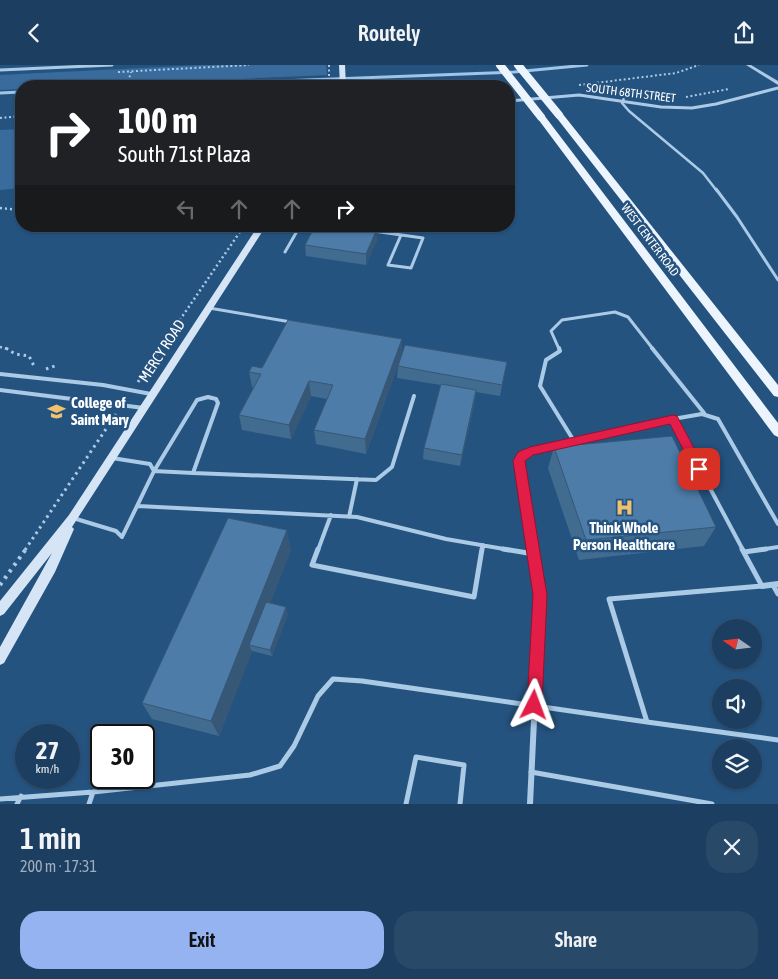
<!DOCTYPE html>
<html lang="en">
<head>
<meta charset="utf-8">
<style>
	:root { --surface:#1c3e60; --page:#294969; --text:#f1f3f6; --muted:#a0aebd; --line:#3a5775; --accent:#95b2f1 }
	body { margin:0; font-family:"Asap Condensed",sans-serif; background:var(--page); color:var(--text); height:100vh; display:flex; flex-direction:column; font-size:19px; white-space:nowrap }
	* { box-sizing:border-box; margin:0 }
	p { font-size:16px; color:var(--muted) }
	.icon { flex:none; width:28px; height:28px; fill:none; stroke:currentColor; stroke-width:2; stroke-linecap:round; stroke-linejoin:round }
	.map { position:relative; height:739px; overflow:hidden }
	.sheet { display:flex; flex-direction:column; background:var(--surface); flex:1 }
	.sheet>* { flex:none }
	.banner { position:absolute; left:15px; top:15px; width:500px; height:152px; border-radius:20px; box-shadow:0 1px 4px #0004,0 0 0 1px var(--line); background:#202124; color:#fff; overflow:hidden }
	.needle { width:32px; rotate:284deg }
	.controls { position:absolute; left:712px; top:554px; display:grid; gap:10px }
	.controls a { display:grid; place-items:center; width:50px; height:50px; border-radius:50%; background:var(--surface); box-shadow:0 1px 4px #0004,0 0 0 1px var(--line); font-size:25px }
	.speed { position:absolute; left:15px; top:659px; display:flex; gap:10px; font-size:25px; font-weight:700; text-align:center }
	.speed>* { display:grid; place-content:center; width:65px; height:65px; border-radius:50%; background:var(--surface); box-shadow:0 1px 4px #0004,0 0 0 1px var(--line); line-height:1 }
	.speed small { font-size:12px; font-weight:400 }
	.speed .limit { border:2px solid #111; border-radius:8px; background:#fff; color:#111 }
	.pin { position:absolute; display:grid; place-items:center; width:42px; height:42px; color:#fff; margin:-21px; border-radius:10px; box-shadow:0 2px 8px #0006 }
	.me { position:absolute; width:55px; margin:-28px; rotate:3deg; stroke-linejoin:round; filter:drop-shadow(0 0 4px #0008) }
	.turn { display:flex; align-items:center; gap:18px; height:105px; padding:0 20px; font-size:22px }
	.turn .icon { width:65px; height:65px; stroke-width:2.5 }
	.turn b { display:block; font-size:35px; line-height:42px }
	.lanes { display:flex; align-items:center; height:48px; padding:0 20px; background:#0003; justify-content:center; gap:25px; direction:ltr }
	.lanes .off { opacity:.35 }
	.round { display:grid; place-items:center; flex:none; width:52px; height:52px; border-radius:20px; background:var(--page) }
	.overview { display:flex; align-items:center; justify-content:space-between; height:85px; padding:0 20px }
	h1 { font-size:30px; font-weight:600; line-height:38px }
	.action { display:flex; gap:10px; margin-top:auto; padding:10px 20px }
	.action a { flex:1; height:58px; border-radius:20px; background:var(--accent); color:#111; font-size:20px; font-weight:600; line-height:58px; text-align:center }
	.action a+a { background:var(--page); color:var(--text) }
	header { display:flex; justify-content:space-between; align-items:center; height:65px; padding:0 20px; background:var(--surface); font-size:22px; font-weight:600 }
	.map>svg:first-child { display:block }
	.green { fill:#396c9d }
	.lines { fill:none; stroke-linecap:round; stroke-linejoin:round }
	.stream { stroke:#9fc6e7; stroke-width:3 }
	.path-far3 { stroke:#abcae6; stroke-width:2; stroke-dasharray:2 2.5; stroke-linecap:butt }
	.path-far2 { stroke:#abcae6; stroke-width:2.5; stroke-dasharray:2 3; stroke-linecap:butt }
	.path-far1 { stroke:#abcae6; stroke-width:3; stroke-dasharray:2.5 4; stroke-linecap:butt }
	.path { stroke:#abcae6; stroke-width:4; stroke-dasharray:3 5; stroke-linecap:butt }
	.service-far3 { stroke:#abcae6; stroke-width:2.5 }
	.service-far2 { stroke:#abcae6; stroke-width:3 }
	.service-far1 { stroke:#abcae6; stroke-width:4 }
	.service { stroke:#abcae6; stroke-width:5 }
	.minor-far2 { stroke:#abcae6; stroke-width:3 }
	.minor-far1 { stroke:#abcae6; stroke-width:5 }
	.minor { stroke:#abcae6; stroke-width:6 }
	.tertiary { fill:#abcae6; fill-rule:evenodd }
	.secondary { fill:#d5e5f6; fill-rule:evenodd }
	.primary { fill:#ecf4fd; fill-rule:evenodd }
	.primary-bridge { stroke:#ecf4fd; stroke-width:8 }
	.wall { fill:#426b90 }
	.shaded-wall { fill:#365776 }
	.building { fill:#4d7ca8; stroke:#365776 }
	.route { fill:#e11d48; stroke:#92132f }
	.labels { text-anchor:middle; stroke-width:5; stroke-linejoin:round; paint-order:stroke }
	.far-street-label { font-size:12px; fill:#fff; stroke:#255380 }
	.street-label { font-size:15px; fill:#fff; stroke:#255380 }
	.poi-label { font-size:15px; font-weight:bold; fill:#fff; stroke:#255380; text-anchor:start }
</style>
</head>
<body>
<header><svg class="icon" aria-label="back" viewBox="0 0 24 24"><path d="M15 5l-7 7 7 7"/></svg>Routely<svg class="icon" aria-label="share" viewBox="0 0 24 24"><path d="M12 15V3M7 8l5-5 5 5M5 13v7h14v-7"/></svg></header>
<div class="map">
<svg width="778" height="739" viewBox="0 0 778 739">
	<rect width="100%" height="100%" fill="#255380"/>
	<path class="green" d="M203 0H326L327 10 86 21H21V24L0 25V10Z
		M21 64V123L0 125V65Z"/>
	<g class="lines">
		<path class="stream" d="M146 21 514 7 587 0
			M0 28 21 27"/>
		<path class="path-far3" d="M329 0V21
			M118 7 249 0
			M579 20 676 8 699 0
			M127 21 131 7
			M686 32 729 24
			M0 53 21 51"/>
		<path class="path-far2" d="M0 143 21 145
			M0 282 8 284
			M160 284 244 161"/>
		<path class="path-far1" d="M6 283 15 289 29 291 35 303
			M46 304 58 300
			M138 317 161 283
			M25 485 116 349"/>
		<path class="path" d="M0 520 26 484"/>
		<path class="service-far3" d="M624 33 622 38 629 46 703 108 717 126"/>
		<path class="service-far2" d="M716 124 737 152 778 215
			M373 166 423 173 411 203 388 200 401 170
			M285 187 300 161
			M209 243 291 257
			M559 284 551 266 562 255 615 247 628 252 653 284"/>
		<path class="service-far1" d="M559 283 560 286 546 295 540 321 574 376
			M652 283 704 348
			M0 309 103 320 151 329
			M0 325 144 343
			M208 332 216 334 218 338 193 408 154 406 197 335Z
			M673 354 702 349 718 354 778 459
			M519 396 522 390 530 387 673 354 743 485
			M193 408 376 415 392 402 414 331
			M138 441 357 452 446 474 510 485
			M349 452 357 414
			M73 453 116 466 122 472 154 406 150 399 112 393
			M318 485 331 450
			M482 485 483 480
			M758 485 778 482"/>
		<path class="service" d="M318 484 312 500 474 532 482 484
			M503 484 534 489
			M742 484 762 521 609 534 647 657 778 675
			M744 487 766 484
			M773 520 778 529
			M531 707 712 739
			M93 727 250 710 280 701 294 681 318 631 333 614 362 616 647 657
			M0 734 93 727 89 739
			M17 739 21 731
			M406 739 416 692 464 700 460 739"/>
		<path class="minor-far2" d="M0 5 112 0
			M509 36 579 30 661 42 692 43 716 39 778 23"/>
		<path class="minor-far1" d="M519 396 533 485"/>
		<path class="minor" d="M762 521 778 519
			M530 739 540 530 533 484"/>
		<path class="tertiary" d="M746 0H751L778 16V20Z"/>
		<path class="secondary" d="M339 0H345L346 21H340Z
			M258 161H266L72 462 74 464 55 507 4 598 0 600V582L52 488 4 549 0 551V536L69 450Z"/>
		<path class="primary" d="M556 48H562L778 320V332L774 331 556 52Z
			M538 50H544L778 358V372L774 370 538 54Z"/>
		<path class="primary-bridge" d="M500 0 541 52
			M518 0 559 50"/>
	</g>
	<path class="wall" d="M377 175 366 200 306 191 305 180Z
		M402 289 366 389 316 379 314 365 327 334 311 331 291 374 242 365 239 350 254 322H252L249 307 262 303Z
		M507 297 500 331 476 327 475 336 460 401 423 394 424 383 441 320 397 313 398 301Z
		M554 382 716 462 704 481 579 495 548 403Z
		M291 485 270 538 288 549 272 591 252 586 219 671 152 654 142 638Z"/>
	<path class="shaded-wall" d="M377 164V175L366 200V189Z
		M402 274V289L366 389 365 374Z
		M309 316 311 331 291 374 289 360Z
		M476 325 475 336 460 401 462 390Z
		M287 465 291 485 254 581 249 580 252 586 219 671 211 656Z
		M286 542 288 549 272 591 270 585Z"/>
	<path class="building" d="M315 161H359L377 164 366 189 305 180Z
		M288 255 402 274 365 374 314 365 333 320 309 316 289 360 239 350 261 309 249 307 252 301 262 303Z
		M405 280 507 297 502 320 398 301Z
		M441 319 476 325 462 390 424 383Z
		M672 371 716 462 586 475 554 382Z
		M228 453 287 465 211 656 142 638Z
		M266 537 286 542 270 585 249 580Z"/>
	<path class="route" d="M673 350 677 351 703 400 705 404 703 407H695L670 359 533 390 525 396 547 530 542 640 540 646 534 648 529 646 527 640 533 530 513 396 518 387 530 382Z"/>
	<defs>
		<symbol id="university-bare" viewBox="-9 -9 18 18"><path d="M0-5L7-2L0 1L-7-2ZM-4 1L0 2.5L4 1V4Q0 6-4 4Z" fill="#f0c26f" stroke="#255380" stroke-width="2.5" paint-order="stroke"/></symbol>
		<symbol id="hospital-bare" viewBox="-9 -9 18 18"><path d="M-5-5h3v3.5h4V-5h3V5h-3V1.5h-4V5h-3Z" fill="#f0c26f" stroke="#255380" stroke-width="2.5" paint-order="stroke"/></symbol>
	</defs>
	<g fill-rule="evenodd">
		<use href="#university-bare" x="44" y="334" width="25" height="25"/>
		<use href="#hospital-bare" x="612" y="430" width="25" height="25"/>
	</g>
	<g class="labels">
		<g class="far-street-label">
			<text transform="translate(631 28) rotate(7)" y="4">SOUTH 68TH STREET</text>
			<text transform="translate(650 175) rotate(53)" y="4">WEST CENTER ROAD</text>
		</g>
		<g class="street-label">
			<text transform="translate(162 286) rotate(-57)" y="5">MERCY ROAD</text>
		</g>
		<g class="poi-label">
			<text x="71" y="343">College of<tspan x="71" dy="17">Saint Mary</tspan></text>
			<text x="624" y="468" text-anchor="middle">Think Whole<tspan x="624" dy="17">Person Healthcare</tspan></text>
		</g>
	</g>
</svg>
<div class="controls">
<a><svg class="needle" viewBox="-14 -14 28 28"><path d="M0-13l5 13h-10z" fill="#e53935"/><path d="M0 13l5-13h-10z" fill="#a0aebd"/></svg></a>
<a><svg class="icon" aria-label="sound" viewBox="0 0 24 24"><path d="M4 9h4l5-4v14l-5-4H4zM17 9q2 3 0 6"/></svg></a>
<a><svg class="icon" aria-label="layers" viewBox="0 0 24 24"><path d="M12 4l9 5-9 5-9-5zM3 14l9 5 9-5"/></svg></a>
</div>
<div class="speed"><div>27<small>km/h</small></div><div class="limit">30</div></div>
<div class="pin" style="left:699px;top:404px;background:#d93025"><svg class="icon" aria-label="arrive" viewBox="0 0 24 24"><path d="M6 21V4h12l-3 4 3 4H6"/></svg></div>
<svg class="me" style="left:534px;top:640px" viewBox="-20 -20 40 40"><path d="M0-17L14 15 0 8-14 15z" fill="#e11d48" stroke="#fff" stroke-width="4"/></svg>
<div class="banner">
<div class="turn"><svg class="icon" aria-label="right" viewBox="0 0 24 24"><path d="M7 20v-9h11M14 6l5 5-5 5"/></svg><div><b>100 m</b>South 71st Plaza</div></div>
<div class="lanes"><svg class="icon off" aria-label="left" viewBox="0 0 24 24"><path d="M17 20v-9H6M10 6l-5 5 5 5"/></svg><svg class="icon off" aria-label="ahead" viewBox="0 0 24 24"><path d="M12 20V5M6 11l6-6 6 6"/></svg><svg class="icon off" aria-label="ahead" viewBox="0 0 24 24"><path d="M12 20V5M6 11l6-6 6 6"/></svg><svg class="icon" aria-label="right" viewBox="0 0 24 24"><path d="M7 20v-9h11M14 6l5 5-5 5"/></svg></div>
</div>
</div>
<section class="sheet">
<div class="overview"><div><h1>1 min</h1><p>200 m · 17:31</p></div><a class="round"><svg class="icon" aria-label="close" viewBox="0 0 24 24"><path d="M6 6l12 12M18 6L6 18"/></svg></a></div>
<div class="action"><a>Exit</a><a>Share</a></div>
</section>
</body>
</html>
